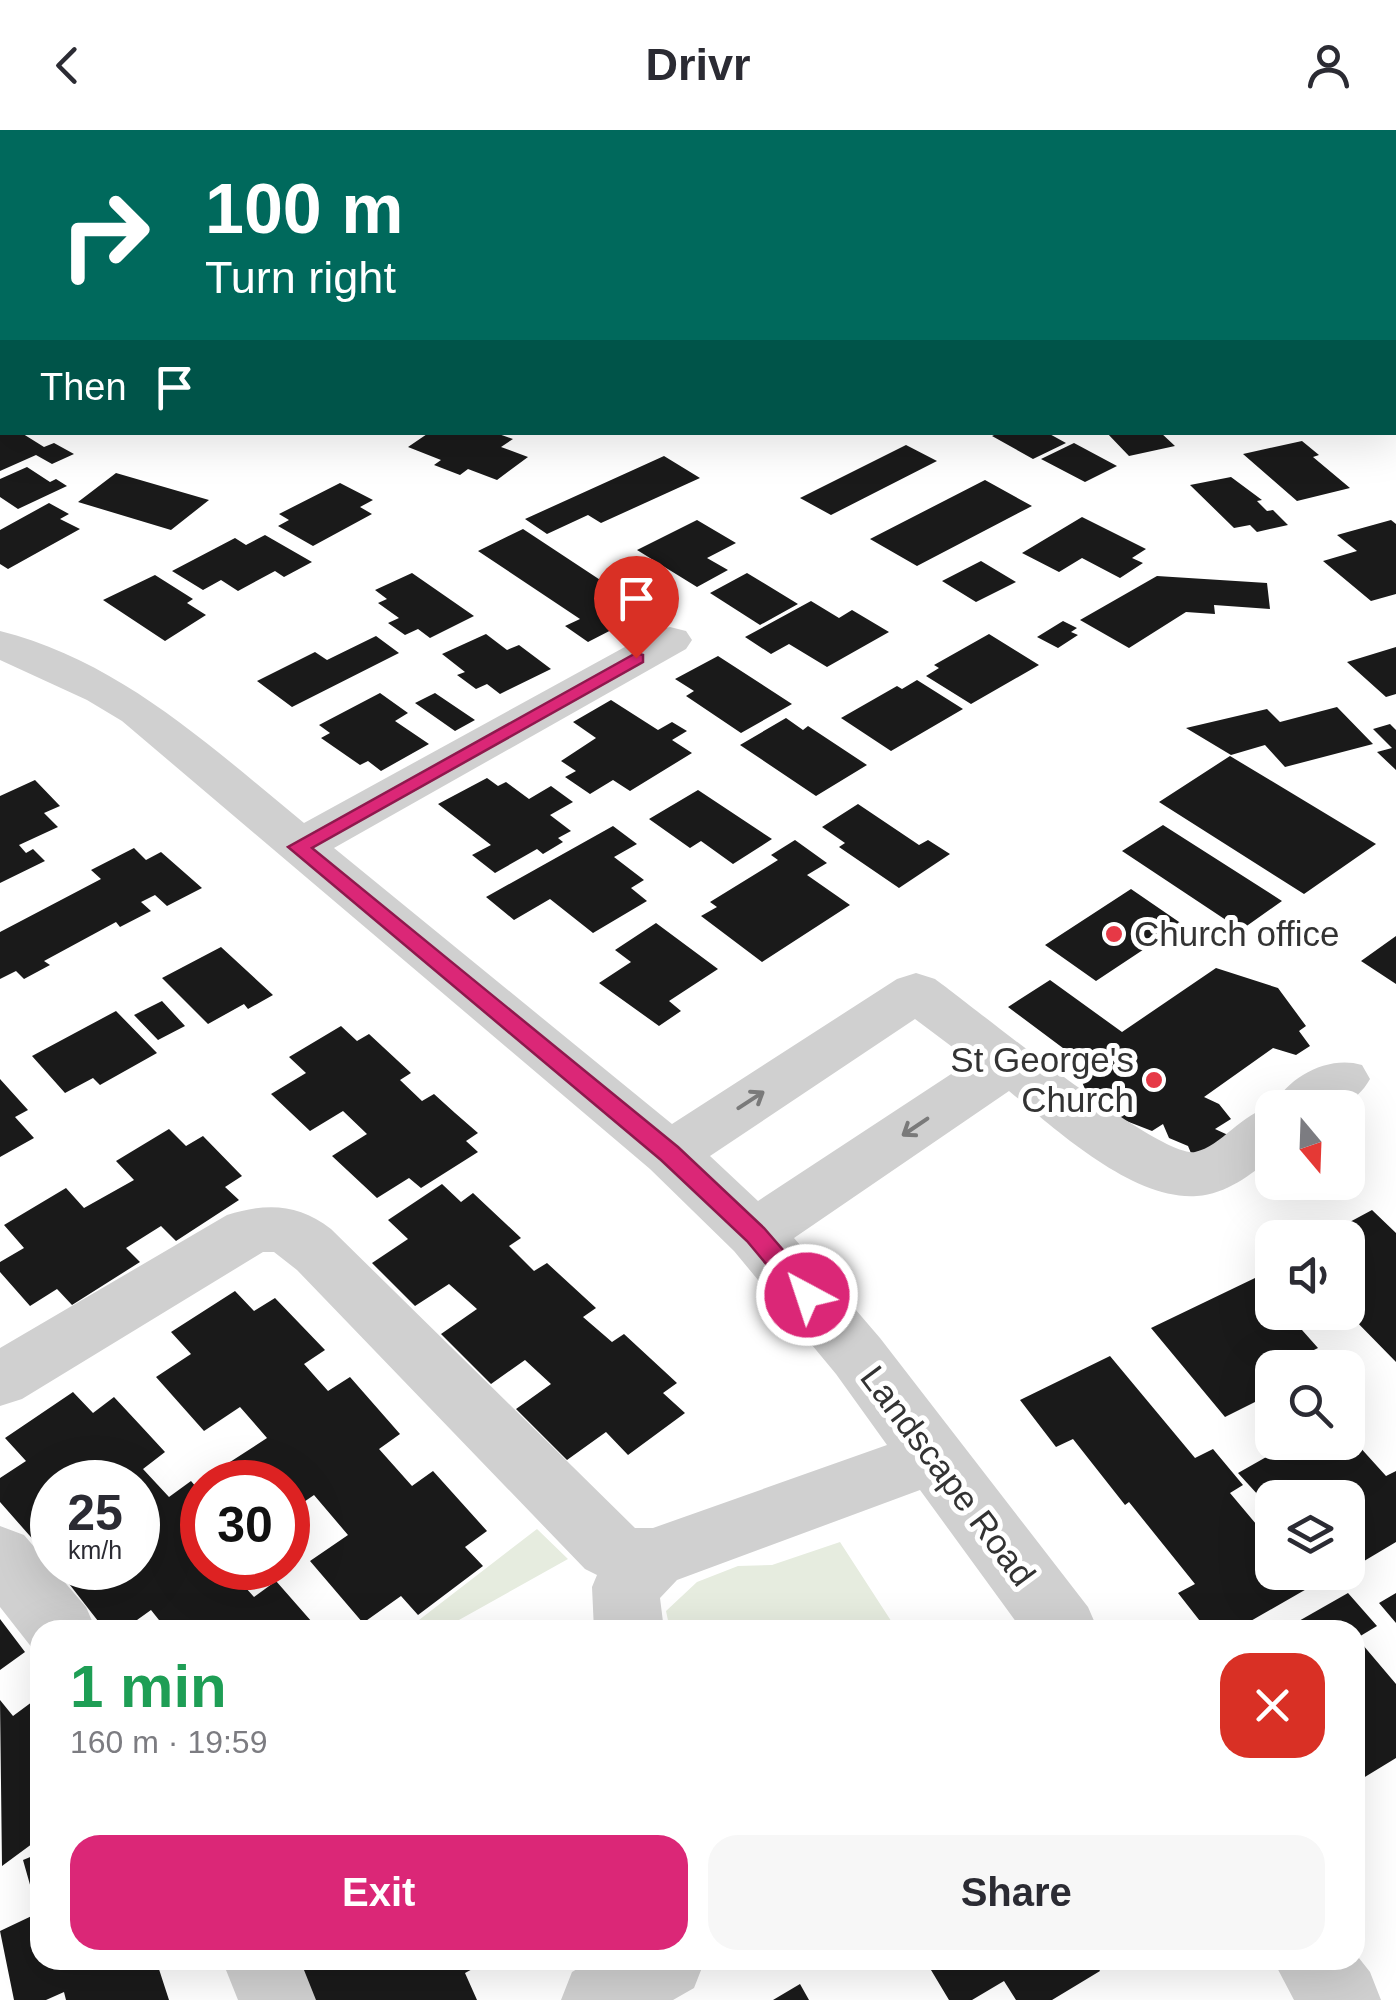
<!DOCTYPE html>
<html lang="en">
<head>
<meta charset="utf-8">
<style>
	:root { --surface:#fff; --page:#f7f7f7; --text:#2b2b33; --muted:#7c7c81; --accent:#db2777 }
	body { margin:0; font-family:Helvetica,sans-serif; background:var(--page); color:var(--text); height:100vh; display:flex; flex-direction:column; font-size:38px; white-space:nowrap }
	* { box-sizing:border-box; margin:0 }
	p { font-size:32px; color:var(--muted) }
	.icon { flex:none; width:55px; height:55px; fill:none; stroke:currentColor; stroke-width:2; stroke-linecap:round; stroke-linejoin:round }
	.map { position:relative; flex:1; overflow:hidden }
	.details { position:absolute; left:30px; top:1490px; width:1335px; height:350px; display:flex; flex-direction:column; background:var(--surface); border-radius:30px; box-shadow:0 10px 40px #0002 }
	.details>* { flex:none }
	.banner { position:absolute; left:0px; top:0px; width:1398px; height:305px; box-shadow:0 10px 40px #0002; background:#00695c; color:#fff; overflow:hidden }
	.needle { width:65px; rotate:161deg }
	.controls { position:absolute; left:1255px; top:960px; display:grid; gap:20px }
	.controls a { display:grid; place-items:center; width:110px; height:110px; border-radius:20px; background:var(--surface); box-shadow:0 10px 40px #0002; font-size:50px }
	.speed { position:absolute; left:30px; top:1330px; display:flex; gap:20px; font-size:50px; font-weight:700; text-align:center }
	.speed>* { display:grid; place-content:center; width:130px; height:130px; border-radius:50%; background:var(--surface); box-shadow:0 10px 40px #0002; line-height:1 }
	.speed small { font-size:25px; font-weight:400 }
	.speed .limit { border:15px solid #d22; background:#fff; color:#111 }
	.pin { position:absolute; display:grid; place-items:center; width:85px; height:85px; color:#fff; margin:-102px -42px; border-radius:50% 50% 50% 0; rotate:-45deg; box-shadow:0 0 10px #0007 }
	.pin .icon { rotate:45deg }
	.me { position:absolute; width:110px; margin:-55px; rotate:320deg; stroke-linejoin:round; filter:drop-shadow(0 0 8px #0008) }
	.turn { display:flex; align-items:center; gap:35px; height:210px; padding:0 40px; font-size:45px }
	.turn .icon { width:130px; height:130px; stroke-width:2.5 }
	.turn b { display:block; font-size:70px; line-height:85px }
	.then { display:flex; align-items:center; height:95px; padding:0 40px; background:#0003; gap:20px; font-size:38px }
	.round { display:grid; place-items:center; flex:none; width:105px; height:105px; border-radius:30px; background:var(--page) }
	.summary { display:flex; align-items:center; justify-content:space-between; height:170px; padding:0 40px }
	h1 { font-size:60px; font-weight:700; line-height:75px; color:#1e9e55 }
	.action { display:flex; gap:20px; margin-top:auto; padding:20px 40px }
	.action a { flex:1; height:115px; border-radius:30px; background:var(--accent); color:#fff; font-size:40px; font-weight:700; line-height:115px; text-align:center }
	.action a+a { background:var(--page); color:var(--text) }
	header { display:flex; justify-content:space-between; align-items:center; height:130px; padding:0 40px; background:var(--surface); font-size:45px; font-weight:700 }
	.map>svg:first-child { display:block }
	.green { fill:#e6ecdf }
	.building { fill:#1a1a1a }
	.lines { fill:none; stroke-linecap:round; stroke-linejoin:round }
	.minor { fill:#d0d0d0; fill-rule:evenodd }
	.oneway { stroke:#7a7a7a }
	.route { fill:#db2777; stroke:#8e194d; stroke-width:2.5 }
	.poi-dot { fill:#e63946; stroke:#fff; stroke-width:4 }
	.labels { text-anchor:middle; stroke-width:10; stroke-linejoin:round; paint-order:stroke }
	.poi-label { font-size:35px; fill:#333; stroke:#fff; text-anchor:start }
	.street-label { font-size:35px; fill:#333; stroke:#fff }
</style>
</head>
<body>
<header><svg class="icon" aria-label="back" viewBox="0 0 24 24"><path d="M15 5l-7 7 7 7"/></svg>Drivr<svg class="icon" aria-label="person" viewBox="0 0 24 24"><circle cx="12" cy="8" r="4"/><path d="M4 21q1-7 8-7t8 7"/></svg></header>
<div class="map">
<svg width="1396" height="1870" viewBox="0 0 1396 1870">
	<rect width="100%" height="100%" fill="#fff"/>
	<path class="green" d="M537 1399 568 1429 441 1500H406Z
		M840 1412 897 1500H670L666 1481 697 1452 738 1436 772 1435Z"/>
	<path class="building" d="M0 302H20L44 317 54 313 74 324 52 334 36 325 0 341Z
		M430 302H493L513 309 501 317 528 327 497 350 468 339 460 345 434 335 441 330 408 317Z
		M1000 302H1046L1066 313 1033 329 992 306Z
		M1106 302H1160L1175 316 1129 326Z
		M1302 311 1319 325 1313 327 1350 358 1297 371 1243 324Z
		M1074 313 1117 336 1085 352 1041 329Z
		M906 315 937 331 831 385 800 368Z
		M664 326 700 348 601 393 588 385 547 404 525 389Z
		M27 337 50 352 56 349 67 356 18 379 0 367V349Z
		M116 343 209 370 171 400 78 372Z
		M1231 347 1262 370 1257 371 1267 381 1273 380 1288 395 1257 402 1250 395 1234 398 1190 355Z
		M985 350 1032 376 917 436 870 409Z
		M340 353 373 370 360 377 372 384 313 416 278 396 289 390 279 384Z
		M49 373 69 384 60 389 80 399 8 439 0 434V400Z
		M1082 387 1146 419 1132 428 1143 433 1120 448 1082 428 1059 442 1022 423Z
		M697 390 736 413 707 428 728 440 697 457 637 420Z
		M1391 390 1396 394V464L1371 471 1323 431 1357 421 1337 405Z
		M523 399 623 465 629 462 654 478 588 512 565 496 580 489 478 421Z
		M265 405 312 432 284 447 275 441 238 461 221 450 203 460 172 441 235 408 246 415Z
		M981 431 1016 452 976 472 942 451Z
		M412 443 474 486 430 508 418 499 405 505 388 493 399 488 378 473 387 469 375 460Z
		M747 443 798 474 760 495 710 463Z
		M155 445 193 469 187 473 206 485 165 511 103 470Z
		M1157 446 1267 453 1270 479 1214 475 1215 484 1186 482 1129 518 1080 490Z
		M811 471 839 488 852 480 889 502 827 537 789 514 771 524 745 507Z
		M1063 491 1077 498 1071 502 1078 505 1058 518 1037 507Z
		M486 504 507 520 519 515 551 539 500 564 487 554 476 559 457 545 465 542 442 524Z
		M989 504 1039 535 971 574 926 546 939 538 934 535Z
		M376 506 399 523 292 577 257 551 315 522 327 530Z
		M1396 517V564L1386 567 1347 532Z
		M718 526 792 574 741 603 686 566 694 561 675 549Z
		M917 550 963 579 891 621 841 588 897 556 902 559Z
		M380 563 408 583 395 591 429 614 381 641 368 631 360 635 321 608 330 603 319 595Z
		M435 563 475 590 455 601 415 573Z
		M611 570 658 600 672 592 687 601 672 610 692 623 630 661 613 650 590 664 565 647 576 641 561 631 596 608 573 592Z
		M1337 577 1373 614 1285 637 1265 615 1231 625 1186 598 1267 579 1280 592Z
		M786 588 803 600 808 596 867 635 816 666 740 615Z
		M1390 594 1396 600V640L1377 622 1392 618 1373 599Z
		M1230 626 1376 714 1304 764 1159 672Z
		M487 648 498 656 506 652 529 669 551 656 573 672 550 685 571 701 558 708 563 712 543 724 537 719 495 743 472 725 491 715 438 674Z
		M35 650 60 676 44 683 58 697 19 715 26 723 33 719 45 731 0 753V666Z
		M698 660 772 709 733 734 701 711 690 718 649 689Z
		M858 674 919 715 928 710 950 724 899 758 839 717 845 713 822 697Z
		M1163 695 1282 771 1241 800 1122 721Z
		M613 696 637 714 614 727 644 750 631 758 647 771 593 803 550 769 514 790 486 767Z
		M795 710 827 733 807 745 850 775 762 832 701 786 717 777 710 772 778 730 771 725Z
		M134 718 146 730 161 722 202 758 167 776 155 765 141 772 151 781 120 797 116 792 44 831 50 835 24 849 16 841 0 849V802L101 749 91 740Z
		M1131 759 1182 794 1096 851 1045 815Z
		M656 793 718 839 669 871 681 881 659 896 599 853 631 832 615 820Z
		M1396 806V854L1361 831Z
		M221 817 273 865 248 879 244 874 208 894 162 848Z
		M1216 838 1278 858 1306 896 1299 901 1310 916 1296 925 1273 918 1204 967 1219 974 1231 989 1215 999 1228 1005 1193 1028 1188 1016 1169 1008 1163 994 1152 1001 1093 978 1074 933 1079 930 1008 877 1050 850 1122 902Z
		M162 871 185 896 158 910 134 885Z
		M116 881 157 923 100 955 93 948 65 963 32 926Z
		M341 896 357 911 369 904 411 943 400 950 422 971 434 964 455 983 478 1003 466 1011 478 1022 421 1058 409 1048 377 1068 332 1026 367 1004 343 981 310 1001 271 964 306 943 289 927Z
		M0 949 28 980 15 987 34 1008 0 1027Z
		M169 999 186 1016 203 1006 242 1046 225 1057 239 1070 176 1111 161 1096 126 1118 140 1132 72 1175 57 1159 30 1176 0 1142V1132L24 1118 4 1095 66 1058 84 1078 134 1050 116 1031Z
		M442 1054 461 1072 473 1063 521 1108 509 1116 534 1141 547 1133 596 1178 583 1187 612 1212 624 1204 677 1253 663 1263 685 1283 628 1325 606 1302 567 1330 516 1279 551 1254 525 1230 491 1254 441 1204 477 1179 449 1154 415 1176 372 1133 408 1109 388 1090Z
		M1372 1080 1396 1103V1232L1348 1183V1108H1320Z
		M1255 1148 1272 1167V1182H1286L1318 1218 1255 1249 1269 1265 1225 1287 1151 1198Z
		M235 1161 254 1181 275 1168 325 1220 304 1234 328 1261 350 1247 400 1304 379 1319 412 1356 433 1341 487 1401 465 1417 483 1436 418 1485 401 1466 363 1493 310 1431 348 1405 314 1365 288 1383V1352H246L230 1332 267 1308 240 1277 204 1301 156 1247 191 1224 171 1202Z
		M1110 1226 1195 1328 1213 1319 1243 1355 1230 1363 1272 1413V1442H1308L1301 1447 1310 1457 1235 1500H1207L1178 1463 1195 1454 1129 1372 1125 1375 1073 1309 1056 1317 1020 1270Z
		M73 1262 93 1283 114 1267 141 1296 165 1322 143 1339 169 1367 191 1351 202 1364V1438H228L254 1467 276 1451 319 1500H167L151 1480 123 1500H105L63 1446 76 1438H138V1352H52V1403L37 1414 0 1372V1348L26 1331 5 1308Z
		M1348 1304 1386 1346 1396 1341V1412L1349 1440 1348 1368H1286L1277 1356 1259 1366 1238 1343 1293 1312H1348Z
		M1348 1463 1377 1496 1357 1508 1396 1554V1628L1355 1653V1500H1283Z
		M1396 1463V1493L1379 1473Z
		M0 1489 25 1522 0 1540Z
		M40 1566V1708L2 1736 0 1570 13 1586Z
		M40 1723V1830H156L169 1870H66L64 1862 46 1870H14L0 1801 38 1783 23 1730Z
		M294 1830H489L465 1843 477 1870H309Z
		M925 1830H1094L1100 1841 1052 1870H1016L1004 1851 972 1870H949Z
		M800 1854 809 1870H773Z"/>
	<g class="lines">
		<path class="minor" d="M824 0H860L862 2H826Z
			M2 173V195L0 196V174Z
			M1395 279H1396V303L1395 302Z
			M670 497 686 501 692 510 686 519 334 718 672 994 897 849 916 843 935 849C974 877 1159 1029 1195 1022 1222 1016 1241 983 1273 976 1289 946 1329 925 1362 935L1370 949C1348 988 1312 978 1272 978V1027C1251 1045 1226 1064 1197 1066 1133 1071 1055 999 1009 961L794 1108 880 1208 1088 1477 1098 1500H1022L920 1360 677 1450 660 1468 664 1500H594L592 1457 597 1445 585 1439 297 1140 274 1122H263L22 1269 0 1276V1218L227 1085C266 1073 297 1073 331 1099L635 1398H653L887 1315 836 1244 734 1121 650 1039 122 591 87 570 0 530V501C120 531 211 617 304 693L654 501ZM915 889 971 931 758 1071 710 1026Z
			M0 1396 24 1405 86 1477 96 1500H40V1524L36 1523 0 1477Z
			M1355 1823 1370 1842 1381 1870H1294L1273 1830H1355Z
			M222 1830H300L316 1870H238Z
			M592 1830H705L694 1858 673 1870H561L572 1842Z"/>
	</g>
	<defs><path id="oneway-shaft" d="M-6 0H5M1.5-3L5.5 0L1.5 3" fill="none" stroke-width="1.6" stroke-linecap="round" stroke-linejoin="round" transform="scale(2.5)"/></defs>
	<g class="oneway">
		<use href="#oneway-shaft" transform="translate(751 970) rotate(-33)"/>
		<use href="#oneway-shaft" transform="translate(915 997) rotate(146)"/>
	</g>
	<path class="route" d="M636 523 643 525V532L312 718 678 1017 764 1098 816 1158 819 1165 816 1172H798L747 1111 661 1030 288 717Z"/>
	<g class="poi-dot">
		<circle cx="1114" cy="804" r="10"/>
		<circle cx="1154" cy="950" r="10"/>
	</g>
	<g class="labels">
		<g class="poi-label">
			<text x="1134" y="816">Church office</text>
			<text x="1134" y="942" text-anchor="end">St George's<tspan x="1134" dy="40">Church</tspan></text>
		</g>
		<g class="street-label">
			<text transform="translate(948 1346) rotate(53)" y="12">Landscape Road</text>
		</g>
	</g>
</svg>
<div class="controls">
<a><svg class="needle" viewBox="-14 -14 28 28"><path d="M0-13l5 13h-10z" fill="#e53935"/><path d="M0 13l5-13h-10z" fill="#7c7c81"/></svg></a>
<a><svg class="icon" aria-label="sound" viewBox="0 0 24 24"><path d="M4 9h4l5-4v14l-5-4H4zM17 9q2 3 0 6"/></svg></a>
<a><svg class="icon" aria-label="search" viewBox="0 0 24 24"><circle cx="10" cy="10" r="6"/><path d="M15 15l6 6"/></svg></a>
<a><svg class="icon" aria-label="layers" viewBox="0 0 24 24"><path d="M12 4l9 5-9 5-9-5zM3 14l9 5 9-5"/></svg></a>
</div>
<div class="speed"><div>25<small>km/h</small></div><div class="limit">30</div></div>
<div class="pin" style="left:636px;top:528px;background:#d93025"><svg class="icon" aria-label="arrive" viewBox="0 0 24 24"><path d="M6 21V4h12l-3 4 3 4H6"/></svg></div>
<svg class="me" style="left:807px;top:1165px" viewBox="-20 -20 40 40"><circle r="17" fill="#db2777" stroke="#fff" stroke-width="3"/><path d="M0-11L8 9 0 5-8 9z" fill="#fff"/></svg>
<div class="banner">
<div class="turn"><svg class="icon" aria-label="right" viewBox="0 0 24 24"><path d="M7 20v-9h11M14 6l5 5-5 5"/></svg><div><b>100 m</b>Turn right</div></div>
<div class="then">Then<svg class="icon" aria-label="arrive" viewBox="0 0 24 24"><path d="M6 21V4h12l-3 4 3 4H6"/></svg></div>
</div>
<section class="details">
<div class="summary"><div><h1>1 min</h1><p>160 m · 19:59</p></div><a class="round" style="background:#d93025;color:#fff"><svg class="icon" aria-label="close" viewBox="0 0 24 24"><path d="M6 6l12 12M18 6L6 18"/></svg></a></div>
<div class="action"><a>Exit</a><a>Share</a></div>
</section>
</div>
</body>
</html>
